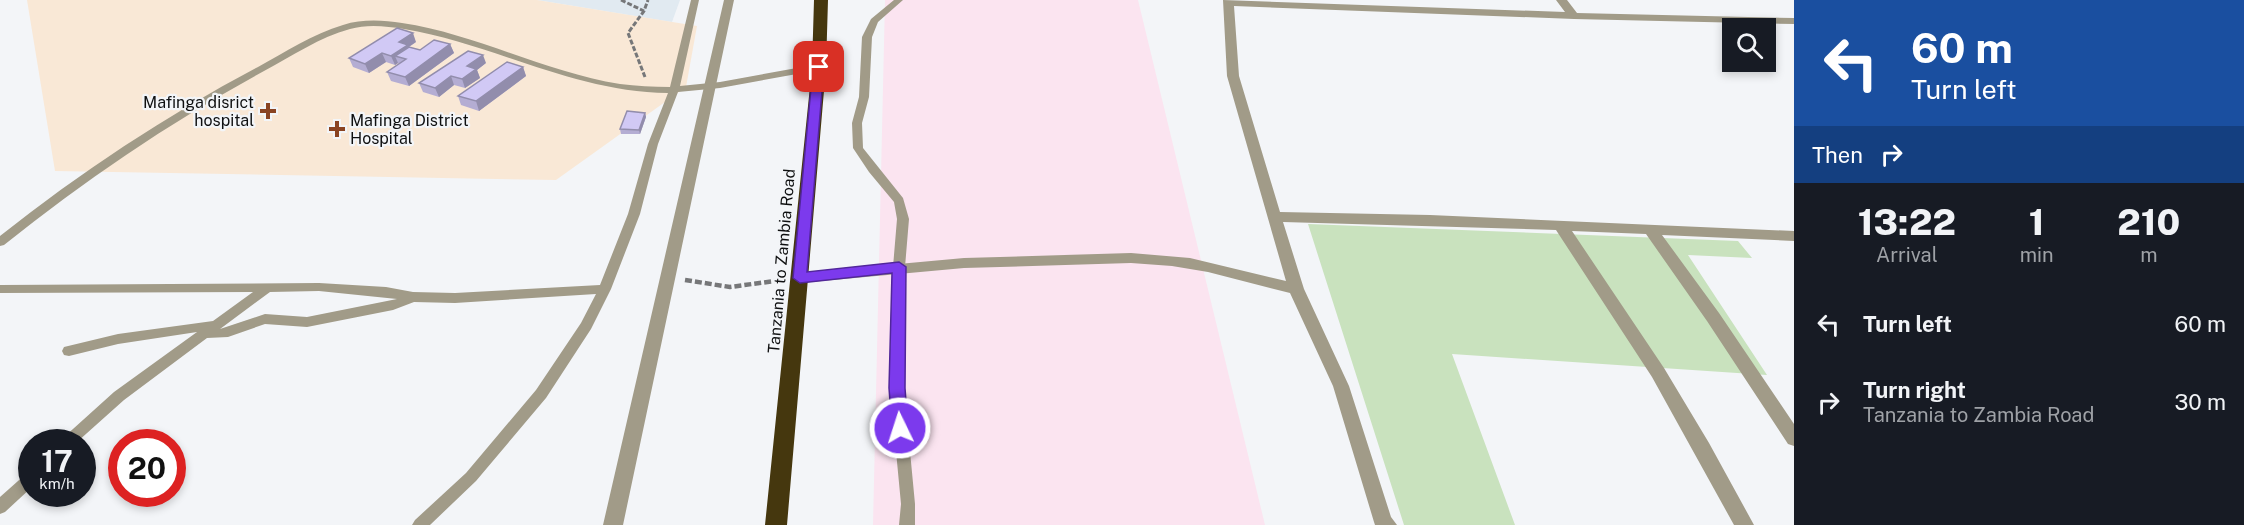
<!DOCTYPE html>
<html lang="en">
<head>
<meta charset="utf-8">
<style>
	:root { --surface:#171b24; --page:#20242c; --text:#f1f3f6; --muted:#9ea1a6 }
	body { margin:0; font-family:"Public Sans",sans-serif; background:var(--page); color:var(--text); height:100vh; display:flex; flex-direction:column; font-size:22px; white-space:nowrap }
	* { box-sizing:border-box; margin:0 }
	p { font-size:20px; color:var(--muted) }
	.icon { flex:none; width:33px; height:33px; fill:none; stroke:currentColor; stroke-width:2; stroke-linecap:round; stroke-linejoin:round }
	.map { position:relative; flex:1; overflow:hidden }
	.drawer { display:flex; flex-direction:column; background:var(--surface); width:450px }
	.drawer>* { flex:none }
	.top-card { background:#1a4fa0; color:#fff; overflow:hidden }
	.fabs { position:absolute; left:1722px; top:18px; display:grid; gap:12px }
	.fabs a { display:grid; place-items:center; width:54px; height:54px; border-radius:0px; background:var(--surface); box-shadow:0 3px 9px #0003; font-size:30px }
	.speed { position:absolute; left:18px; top:429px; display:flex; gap:12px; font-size:30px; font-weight:700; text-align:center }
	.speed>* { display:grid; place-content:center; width:78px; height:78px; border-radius:50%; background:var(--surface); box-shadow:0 3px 9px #0003; line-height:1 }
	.speed small { font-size:15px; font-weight:400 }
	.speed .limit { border:9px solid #d22; background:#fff; color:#111 }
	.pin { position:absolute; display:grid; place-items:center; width:51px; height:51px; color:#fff; margin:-26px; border-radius:12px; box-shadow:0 3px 9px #0006 }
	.me { position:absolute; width:66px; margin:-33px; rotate:356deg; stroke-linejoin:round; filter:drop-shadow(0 0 4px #0008) }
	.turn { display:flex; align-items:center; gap:21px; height:126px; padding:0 18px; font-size:27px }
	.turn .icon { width:78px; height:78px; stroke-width:2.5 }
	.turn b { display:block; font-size:42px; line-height:51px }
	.then { display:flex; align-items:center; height:57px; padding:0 18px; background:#0003; gap:12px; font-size:22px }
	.eta { display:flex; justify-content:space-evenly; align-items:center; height:102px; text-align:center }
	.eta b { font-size:36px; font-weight:800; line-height:42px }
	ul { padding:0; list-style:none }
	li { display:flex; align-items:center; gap:18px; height:78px; padding:0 18px }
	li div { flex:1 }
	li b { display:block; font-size:22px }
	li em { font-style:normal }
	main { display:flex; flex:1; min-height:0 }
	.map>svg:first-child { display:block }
	.built { fill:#e1eaf1 }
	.industrial { fill:#fbe4f0 }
	.medical { fill:#f9e8d6 }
	.green { fill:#c9e2be }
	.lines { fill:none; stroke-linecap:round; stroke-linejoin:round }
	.path-far1 { stroke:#767779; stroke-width:3; stroke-dasharray:5 2; stroke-linecap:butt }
	.path { stroke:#767779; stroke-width:4.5; stroke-dasharray:7 3; stroke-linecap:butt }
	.lane { fill:#a19b88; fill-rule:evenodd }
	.street { fill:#a19b88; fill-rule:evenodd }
	.highway { fill:#45370e; fill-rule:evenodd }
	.wall { fill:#b4add3 }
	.shaded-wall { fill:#928dac }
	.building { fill:#d1c9f5; stroke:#928dac; stroke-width:1.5 }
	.route { fill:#7c3aed; stroke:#51269a; stroke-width:1.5 }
	.poi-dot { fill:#8a4321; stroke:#f3f5f8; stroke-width:2 }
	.labels { text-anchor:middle; stroke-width:4.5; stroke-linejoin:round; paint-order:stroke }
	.poi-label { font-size:16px; fill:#0f1011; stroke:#f3f5f8; text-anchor:end }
	.street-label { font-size:16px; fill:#0f1011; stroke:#f3f5f8 }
</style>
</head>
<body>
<main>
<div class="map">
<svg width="1794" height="525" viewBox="0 0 1794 525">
	<rect width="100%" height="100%" fill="#f3f5f8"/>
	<path class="built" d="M537 0H680L672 22Z"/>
	<path class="industrial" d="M885 0H1138L1265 525H873Z"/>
	<path class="medical" d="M27 0H537L697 26 686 87 556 180 55 171Z"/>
	<path class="green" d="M1308 224 1738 241 1752 258 1688 255 1767 375 1452 354 1515 525H1404Z"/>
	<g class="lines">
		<path class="path-far1" d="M621 0 644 11
			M645 77 628 33 644 11 648 0"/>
		<path class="path" d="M685 280 730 287 782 280"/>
		<path class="lane" d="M691 0H699L680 86 720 82 819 64 824 67 819 70 720 88 678 92 658 144 640 214 611 289 591 329 546 398 476 481 430 525H412L415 520 466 473 536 390 581 323 596 294 455 303 414 302 393 310 307 327 265 324 228 337 207 338 124 400 77 442H61L63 438 114 392 197 332 118 344 69 356 64 355 62 351 64 347 118 334 213 321 253 292 0 293V285L319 283 386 287 413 292 455 293 600 285 628 214 648 144 668 93C574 92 494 44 404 29 386 26 367 24 350 29 320 37 292 56 264 71 172 121 86 179 4 245L0 246V236C81 172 167 115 258 67 285 52 313 34 343 25 362 19 382 20 402 23 476 34 545 72 620 84 636 86 653 87 670 87ZM319 291 397 299 307 317 265 314 220 329 270 292Z
			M894 0H903L878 22 872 37 869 97 862 123 863 148 903 198 909 219 905 267 904 388 915 504V525H899L901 504 890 388 893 267 897 219 894 202 869 172 853 148 852 123 859 97 862 37 871 19Z
			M32 471V487L5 512 0 514V497L27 473Z"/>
		<path class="street" d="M724 0H734L623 525H603Z
			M1223 0 1565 12 1556 0H1567L1577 13 1794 18V24L1574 19 1234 6 1239 76 1280 212 1430 215 1794 231V241L1662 235 1719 313 1794 424V446L1788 444 1707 321 1646 234 1572 231 1664 368 1709 443 1754 525H1734L1652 377 1556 230 1283 222 1304 289 1349 386 1391 517 1397 525H1375L1374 522 1333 386 1290 293 1208 272 1172 266 1131 263 964 268 800 283 795 282 792 278 795 274 800 273 964 258 1131 253 1190 258 1286 281 1227 76Z"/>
		<path class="highway" d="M814 0H828L826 67 787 525H765L812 67Z"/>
	</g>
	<path class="wall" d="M416 42 409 47 420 50 450 44 454 53 409 86 391 81 387 72 399 64 398 63 395 65 386 62 369 73 353 67 349 58Z
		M486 63 477 70 480 78 465 88 454 85 439 97 423 92 419 83Z
		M523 67 526 76 479 111 461 105 458 96Z
		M645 113 646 117 640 134H621L620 129Z"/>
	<path class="shaded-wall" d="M413 33 416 42 395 56 398 63 395 65 391 56 399 42Z
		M450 44 454 53 409 86 405 77Z
		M382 53 386 62 369 73 365 64Z
		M483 55 486 63 477 70 480 78 465 88 462 79 467 66Z
		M523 67 526 76 479 111 476 101Z
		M451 76 454 85 439 97 435 88Z
		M645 113 646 117 640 134 639 130Z"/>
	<path class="building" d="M397 28 413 33 399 42 408 45 391 56 382 53 365 64 349 58Z
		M434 40 450 44 405 77 387 72 406 59 395 56 409 47 420 50Z
		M468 51 483 55 467 66 476 69 462 79 451 76 435 88 419 83Z
		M507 62 523 67 476 101 458 96Z
		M627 111 645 113 639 130 620 129Z"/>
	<path class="route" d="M819 63 824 67 807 272 899 262 906 267 905 388 908 428 906 433 900 435 894 433 892 428 889 388 892 273 800 283 793 278 813 67Z"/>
	<g class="poi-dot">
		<path d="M265 102h6v6h6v6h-6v6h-6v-6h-6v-6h6z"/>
		<path d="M334 120h6v6h6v6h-6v6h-6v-6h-6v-6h6z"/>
	</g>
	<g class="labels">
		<g class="poi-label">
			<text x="254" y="108">Mafinga disrict<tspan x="254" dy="18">hospital</tspan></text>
			<text x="350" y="126" text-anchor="start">Mafinga District<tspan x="350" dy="18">Hospital</tspan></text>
		</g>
		<g class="street-label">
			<text transform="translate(781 261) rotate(-85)" y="6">Tanzania to Zambia Road</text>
		</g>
	</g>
</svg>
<div class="fabs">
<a><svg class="icon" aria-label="search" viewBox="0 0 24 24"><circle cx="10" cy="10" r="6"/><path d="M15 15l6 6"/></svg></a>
</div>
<div class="speed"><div>17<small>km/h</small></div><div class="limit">20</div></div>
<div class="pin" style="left:819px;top:67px;background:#d93025"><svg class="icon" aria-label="arrive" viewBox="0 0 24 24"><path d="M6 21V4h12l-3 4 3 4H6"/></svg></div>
<svg class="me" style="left:900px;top:428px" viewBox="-20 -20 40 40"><circle r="17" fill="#7c3aed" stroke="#fff" stroke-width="3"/><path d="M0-11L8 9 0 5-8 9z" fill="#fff"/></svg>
</div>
<section class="drawer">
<div class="top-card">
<div class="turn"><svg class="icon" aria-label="left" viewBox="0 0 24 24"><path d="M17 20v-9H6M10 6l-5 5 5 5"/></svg><div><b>60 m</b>Turn left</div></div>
<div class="then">Then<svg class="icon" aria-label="right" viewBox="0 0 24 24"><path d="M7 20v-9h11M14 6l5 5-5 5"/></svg></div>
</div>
<div class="eta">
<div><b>13:22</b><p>Arrival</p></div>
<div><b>1</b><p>min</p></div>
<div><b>210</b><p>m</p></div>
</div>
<ul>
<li><svg class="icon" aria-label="left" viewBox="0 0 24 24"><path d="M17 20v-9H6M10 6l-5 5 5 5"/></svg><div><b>Turn left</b></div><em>60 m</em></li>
<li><svg class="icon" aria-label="right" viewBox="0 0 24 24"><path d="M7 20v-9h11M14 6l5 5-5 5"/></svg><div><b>Turn right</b><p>Tanzania to Zambia Road</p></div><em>30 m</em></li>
</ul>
</section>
</main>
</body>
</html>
